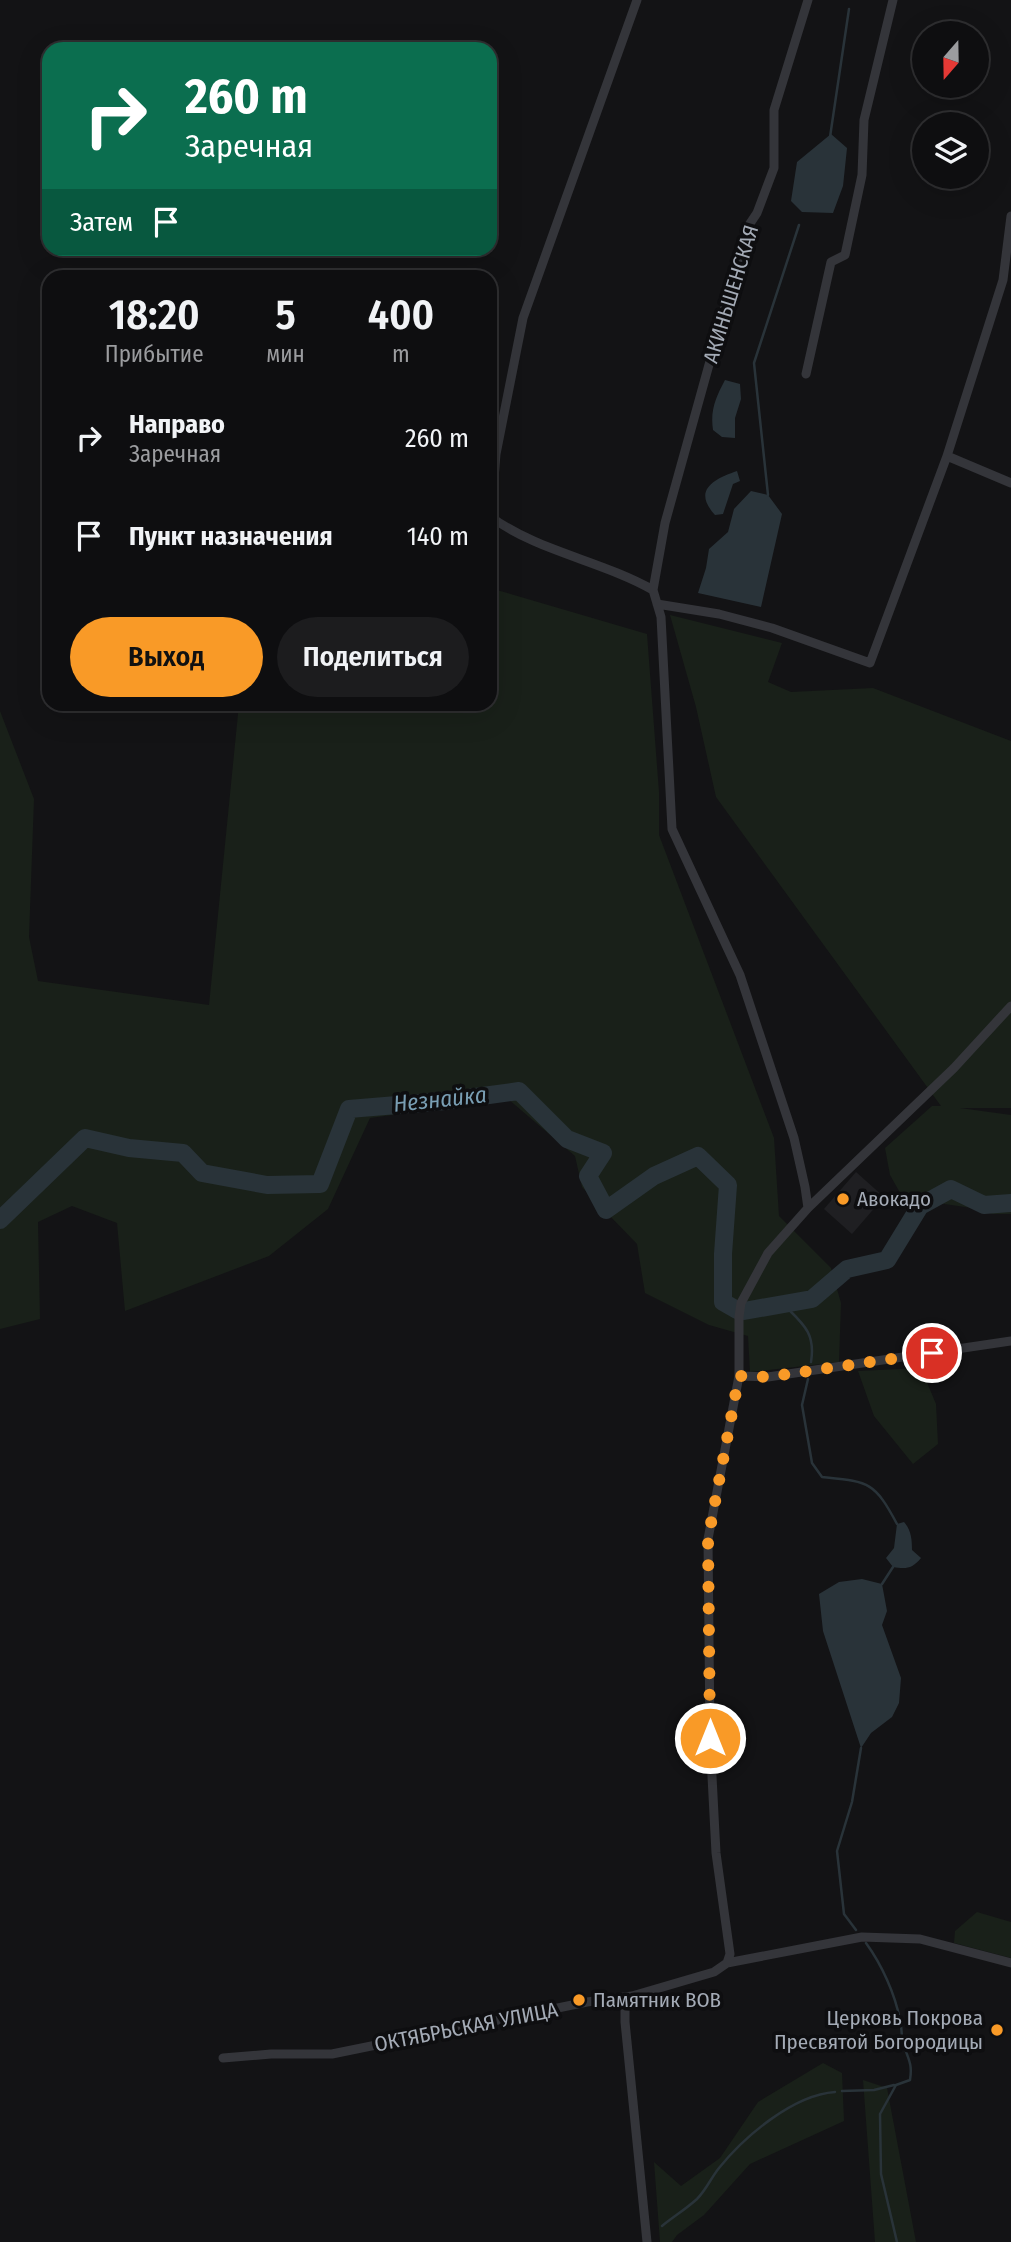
<!DOCTYPE html>
<html lang="ru">
<head>
<meta charset="utf-8">
<style>
	:root { --surface:#0e0e10; --page:#1c1c1e; --text:#f1f3f6; --muted:#9b9c9f; --line:#2e2e30; --accent:#f99a27 }
	body { margin:0; font-family:"Fira Sans Condensed",sans-serif; background:var(--page); color:var(--text); height:100vh; display:flex; flex-direction:column; font-size:26px; white-space:nowrap }
	* { box-sizing:border-box; margin:0 }
	p { font-size:23px; color:var(--muted) }
	.icon { flex:none; width:38px; height:38px; fill:none; stroke:currentColor; stroke-width:2; stroke-linecap:round; stroke-linejoin:round }
	.map { position:relative; flex:1; overflow:hidden }
	.sheet { position:absolute; left:42px; top:270px; width:455px; height:441px; display:flex; flex-direction:column; background:var(--surface); border-radius:21px; box-shadow:0 7px 28px #0002,0 0 0 2px var(--line) }
	.sheet>* { flex:none }
	.hud { position:absolute; left:42px; top:42px; width:455px; height:214px; border-radius:21px; box-shadow:0 7px 28px #0002,0 0 0 2px var(--line); background:#0b6e4f; color:#fff; overflow:hidden }
	.needle { width:46px; rotate:200deg }
	.controls { position:absolute; left:912px; top:21px; display:grid; gap:14px }
	.controls a { display:grid; place-items:center; width:77px; height:77px; border-radius:50%; background:var(--surface); box-shadow:0 7px 28px #0002,0 0 0 2px var(--line); font-size:35px }
	.pin { position:absolute; display:grid; place-items:center; width:60px; height:60px; color:#fff; margin:-30px; border:4px solid #fff; border-radius:50%; box-shadow:0 2px 7px #0007 }
	.me { position:absolute; width:77px; margin:-38px; rotate:0deg; stroke-linejoin:round; filter:drop-shadow(0 0 5px #0008) }
	.turn { display:flex; align-items:center; gap:24px; height:147px; padding:0 28px; font-size:32px }
	.turn .icon { width:91px; height:91px; stroke-width:2.5 }
	.turn b { display:block; font-size:49px; line-height:60px }
	.then { display:flex; align-items:center; height:66px; padding:0 28px; background:#0003; gap:14px; font-size:26px }
	.eta { display:flex; justify-content:space-evenly; align-items:center; height:119px; text-align:center }
	.eta b { font-size:42px; font-weight:600; line-height:49px }
	.action { display:flex; gap:14px; margin-top:auto; padding:14px 28px }
	.action a { flex:1; height:80px; border-radius:42px; background:var(--accent); color:#111; font-size:28px; font-weight:600; line-height:80px; text-align:center }
	.action a+a { background:var(--page); color:var(--text) }
	ul { padding:0; list-style:none }
	li { display:flex; align-items:center; gap:21px; height:98px; padding:0 28px }
	li div { flex:1 }
	li b { display:block; font-size:26px }
	li em { font-style:normal }
	.map>svg:first-child { display:block }
	.built { fill:#1f1f22 }
	.green { fill:#192019 }
	.water { fill:#293339 }
	.lines { fill:none; stroke-linecap:round; stroke-linejoin:round }
	.stream { stroke:#293339; stroke-width:2.5 }
	.river { stroke:#293339; stroke-width:18 }
	.street { stroke:#34353a; stroke-width:9 }
	.route { stroke:#f99a27; stroke-width:12; stroke-dasharray:0 21.6 }
	.poi-dot { fill:#f99a27; stroke:#0e0e10; stroke-width:2.5 }
	.labels { text-anchor:middle; stroke-width:7; stroke-linejoin:round; paint-order:stroke }
	.street-label { font-size:21px; fill:#a4abb6; stroke:#0e0e10 }
	.poi-label { font-size:21px; fill:#a4abb6; stroke:#0e0e10; text-anchor:start }
	.water-label { font-size:23px; font-style:italic; fill:#799eb3; stroke:#0e0e10 }
</style>
</head>
<body>
<div class="map">
<svg width="1011" height="2242" viewBox="0 0 1011 2242">
	<rect width="100%" height="100%" fill="#131315"/>
	<path class="built" d="M856 1172 884 1197 852 1234 824 1209Z"/>
	<path class="green" d="M490 588 647 634 659 792V835L774 1138 779 1216 831 1268 841 1303 839 1362 750 1372 748 1336 709 1325 645 1293 637 1244 582 1187 575 1156 508 1099 370 1118 328 1209 269 1256 125 1311 117 1223 72 1206 38 1222 40 1319 0 1329V711L34 799 29 937 38 981 209 1005 239 704H490Z
		M670 615 782 643 768 682 791 692 873 688 1011 741V1108H960L1011 1115V1214H993L972 1208 903 1198 890 1175 885 1148 932 1106H941L716 797 696 707Z
		M921 1368 936 1404 938 1444 913 1464 874 1416 858 1371Z
		M977 1912 1011 1922V1958L954 1943 955 1931Z
		M823 2063 842 2073 844 2121 750 2164 704 2215 677 2235 672 2242H660L654 2162 681 2186 720 2158 758 2102Z
		M863 2080 887 2088 916 2242H875Z"/>
	<path class="water" d="M831 134 847 148 843 186 833 213 802 212 791 201 797 162Z
		M725 380 740 384 741 399 735 418V438L722 437 713 430C710 410 716 397 725 380Z
		M737 471 740 481 733 484 723 514 715 515C692 490 714 479 737 471Z
		M751 491 768 495 782 514 761 607 698 593 706 568 709 549 728 532 734 509Z
		M904 1522C911 1530 912 1539 912 1550L921 1558C912 1569 906 1569 893 1567L886 1558 894 1548 897 1524Z
		M862 1579 882 1584 887 1611 882 1625 901 1678 899 1703 892 1717 871 1733 861 1748 823 1631 819 1594 839 1582Z"/>
	<g class="lines">
		<path class="stream" d="M830 137 849 9
			M768 495 754 363 799 225
			M783 1304C802 1323 816 1332 811 1362
			M808 1379 802 1405 812 1463 822 1477C869 1482 874 1481 897 1524
			M882 1584 893 1567
			M856 1930 844 1914 837 1851 852 1802 861 1748
			M866 1943C882 1965 895 1994 900 2020 902 2027 901 2035 903 2042 907 2058 913 2062 910 2080L896 2085 880 2114 881 2174 897 2242
			M842 2091 874 2090 894 2085
			M662 2226C673 2217 686 2209 697 2199 706 2190 711 2178 719 2168 745 2136 793 2095 835 2092"/>
		<path class="river" d="M0 1220 85 1138 129 1148 183 1153 202 1173 267 1185 320 1184 349 1109 445 1101 519 1091 567 1139 603 1153 588 1176 606 1210 654 1176 698 1156 728 1185 723 1254V1302L737 1310
			M744 1311 812 1299 847 1269 887 1260 920 1206 951 1189 984 1205 1011 1203"/>
		<path class="street" d="M1011 216 1003 280 947 456 1011 483
			M806 374 831 262 845 255 862 175 864 120 893 0
			M653 590 665 523 747 228 757 213 774 168V110L808 0
			M657 604 719 614 772 628 870 663 947 456
			M808 1208 954 1068 1011 1006
			M739 1376 768 1377 1011 1341
			M727 1963 862 1937 920 1939 1011 1963
			M632 1996 625 2008V2022L647 2242
			M223 2058 271 2054H332L587 2002 632 1996 714 1972 727 1963 730 1954 716 1853 710 1738 708 1539 739 1376V1317L741 1303 768 1253 808 1208 805 1187 794 1138 740 975 672 829 661 617 653 590C602 561 537 551 491 517L496 454 523 318 637 0"/>
	</g>
	<g class="lines">
		<path class="route" d="M710 1738 708 1539 739 1376 768 1377 932 1353"/>
	</g>
	<g class="poi-dot">
		<circle cx="843" cy="1199" r="7"/>
		<circle cx="579" cy="2000" r="7"/>
		<circle cx="997" cy="2030" r="7"/>
	</g>
	<g class="labels">
		<g class="street-label">
			<text transform="translate(731 294) rotate(-73)" y="7">АКИНЬШЕНСКАЯ</text>
			<text transform="translate(466 2027) rotate(-11)" y="7">ОКТЯБРЬСКАЯ УЛИЦА</text>
		</g>
		<g class="poi-label">
			<text x="857" y="1206">Авокадо</text>
			<text x="593" y="2007">Памятник ВОВ</text>
			<text x="983" y="2025" text-anchor="end">Церковь Покрова<tspan x="983" dy="24">Пресвятой Богородицы</tspan></text>
		</g>
		<g class="water-label">
			<text transform="translate(440 1099) rotate(-6)" y="8">Незнайка</text>
		</g>
	</g>
</svg>
<div class="controls">
<a><svg class="needle" viewBox="-14 -14 28 28"><path d="M0-13l5 13h-10z" fill="#e53935"/><path d="M0 13l5-13h-10z" fill="#9b9c9f"/></svg></a>
<a><svg class="icon" aria-label="layers" viewBox="0 0 24 24"><path d="M12 4l9 5-9 5-9-5zM3 14l9 5 9-5"/></svg></a>
</div>
<div class="pin" style="left:932px;top:1353px;background:#d93025"><svg class="icon" aria-label="arrive" viewBox="0 0 24 24"><path d="M6 21V4h12l-3 4 3 4H6"/></svg></div>
<svg class="me" style="left:710px;top:1738px" viewBox="-20 -20 40 40"><circle r="17" fill="#f99a27" stroke="#fff" stroke-width="3"/><path d="M0-11L8 9 0 5-8 9z" fill="#fff"/></svg>
<div class="hud">
<div class="turn"><svg class="icon" aria-label="right" viewBox="0 0 24 24"><path d="M7 20v-9h11M14 6l5 5-5 5"/></svg><div><b>260 m</b>Заречная</div></div>
<div class="then">Затем<svg class="icon" aria-label="arrive" viewBox="0 0 24 24"><path d="M6 21V4h12l-3 4 3 4H6"/></svg></div>
</div>
<section class="sheet">
<div class="eta">
<div><b>18:20</b><p>Прибытие</p></div>
<div><b>5</b><p>мин</p></div>
<div><b>400</b><p>m</p></div>
</div>
<ul>
<li><svg class="icon" aria-label="right" viewBox="0 0 24 24"><path d="M7 20v-9h11M14 6l5 5-5 5"/></svg><div><b>Направо</b><p>Заречная</p></div><em>260 m</em></li>
<li><svg class="icon" aria-label="arrive" viewBox="0 0 24 24"><path d="M6 21V4h12l-3 4 3 4H6"/></svg><div><b>Пункт назначения</b></div><em>140 m</em></li>
</ul>
<div class="action"><a>Выход</a><a>Поделиться</a></div>
</section>
</div>
</body>
</html>
